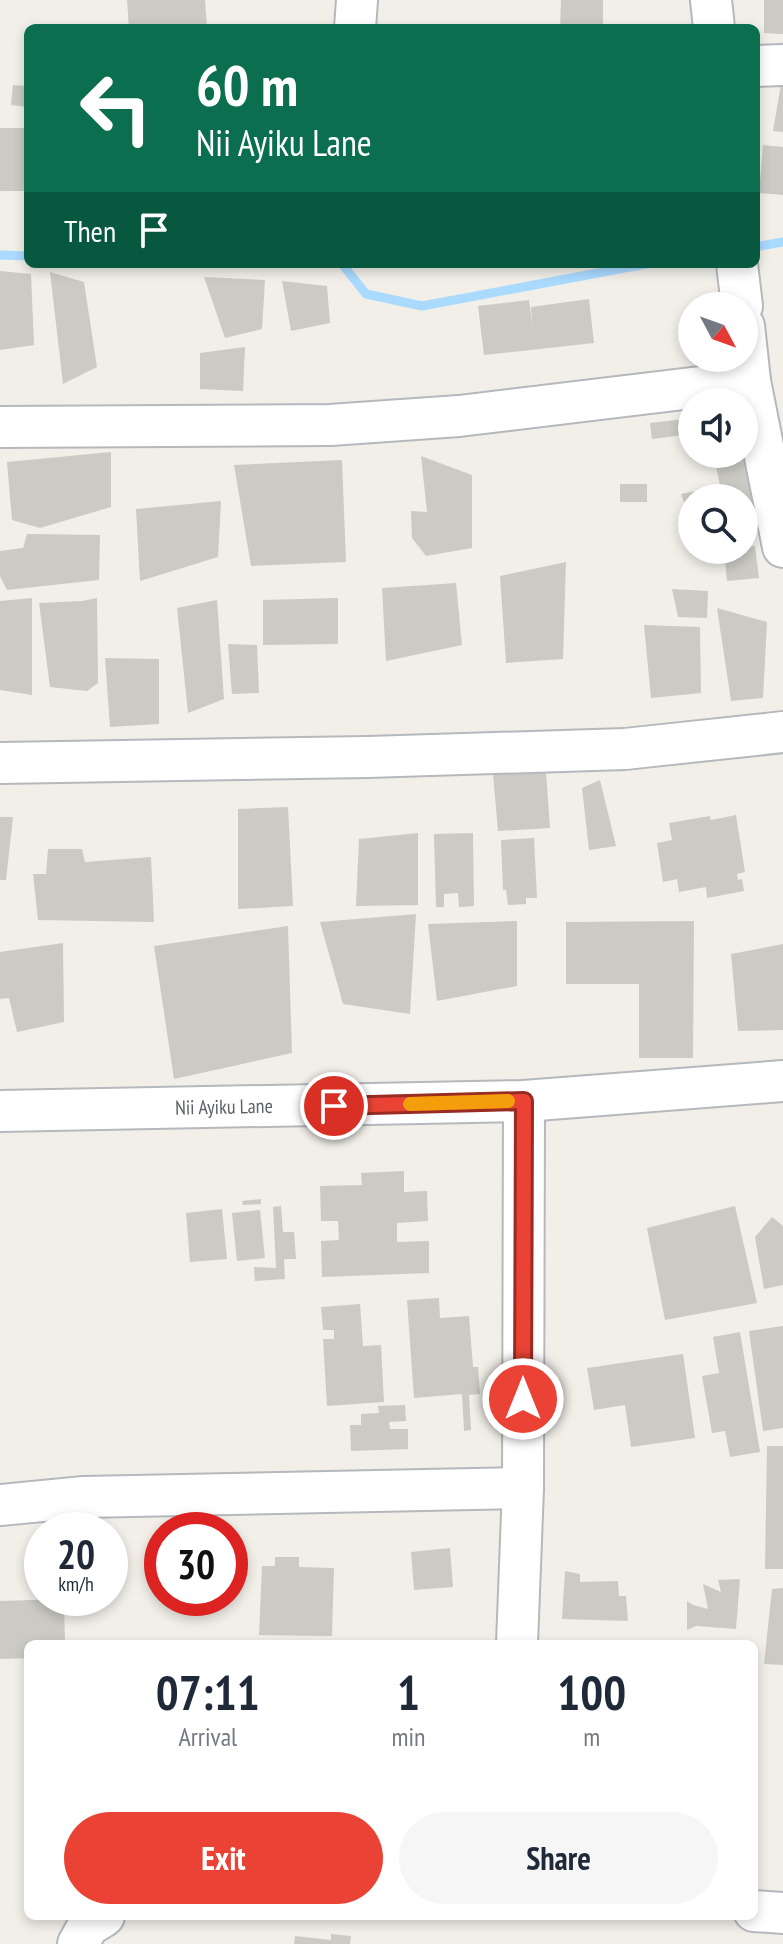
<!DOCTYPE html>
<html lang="en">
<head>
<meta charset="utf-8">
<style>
	:root { --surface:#fff; --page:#f6f6f7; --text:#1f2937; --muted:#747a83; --accent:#ea4335 }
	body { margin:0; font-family:"PT Sans Narrow",sans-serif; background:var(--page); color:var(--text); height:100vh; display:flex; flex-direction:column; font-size:30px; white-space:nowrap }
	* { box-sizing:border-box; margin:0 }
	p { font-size:26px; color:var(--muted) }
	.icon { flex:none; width:44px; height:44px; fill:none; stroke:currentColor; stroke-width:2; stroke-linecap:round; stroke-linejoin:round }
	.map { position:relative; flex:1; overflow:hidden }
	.sheet { position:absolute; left:24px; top:1640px; width:734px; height:280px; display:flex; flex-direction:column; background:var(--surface); border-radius:12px; box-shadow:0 4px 12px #0003 }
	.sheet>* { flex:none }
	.top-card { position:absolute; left:24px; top:24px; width:736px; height:244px; border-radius:12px; box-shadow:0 4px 12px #0003; background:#0b6e4f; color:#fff; overflow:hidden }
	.needle { width:52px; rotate:131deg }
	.fabs { position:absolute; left:678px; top:292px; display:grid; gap:16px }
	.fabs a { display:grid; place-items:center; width:80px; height:80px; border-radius:50%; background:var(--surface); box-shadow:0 4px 12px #0003; font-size:40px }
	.speed { position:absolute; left:24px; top:1512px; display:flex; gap:16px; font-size:40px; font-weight:700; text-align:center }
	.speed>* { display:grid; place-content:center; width:104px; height:104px; border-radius:50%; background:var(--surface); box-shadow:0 4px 12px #0003; line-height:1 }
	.speed small { font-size:20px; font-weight:400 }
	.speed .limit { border:12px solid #d22; background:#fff; color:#111 }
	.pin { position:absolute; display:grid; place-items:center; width:68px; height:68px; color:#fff; margin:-34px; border:4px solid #fff; border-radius:50%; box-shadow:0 2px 8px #0007 }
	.me { position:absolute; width:88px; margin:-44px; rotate:0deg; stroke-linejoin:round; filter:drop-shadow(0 0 6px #0008) }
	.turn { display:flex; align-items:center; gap:28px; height:168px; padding:0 40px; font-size:36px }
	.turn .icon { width:104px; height:104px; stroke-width:2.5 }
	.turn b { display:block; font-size:56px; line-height:68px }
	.then { display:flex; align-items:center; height:76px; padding:0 40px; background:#0003; gap:16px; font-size:30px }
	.eta { display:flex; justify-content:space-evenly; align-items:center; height:136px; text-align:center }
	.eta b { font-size:48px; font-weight:600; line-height:56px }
	.action { display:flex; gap:16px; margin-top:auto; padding:16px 40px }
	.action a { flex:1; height:92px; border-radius:48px; background:var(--accent); color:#fff; font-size:32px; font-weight:600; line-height:92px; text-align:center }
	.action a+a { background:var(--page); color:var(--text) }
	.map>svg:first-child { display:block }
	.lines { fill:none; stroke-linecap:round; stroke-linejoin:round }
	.stream { stroke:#aadaff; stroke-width:9 }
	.building { fill:#cccac5 }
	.minor-casing { stroke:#b5b8bc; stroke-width:44 }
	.minor { stroke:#fff; stroke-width:40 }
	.route-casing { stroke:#982c22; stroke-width:20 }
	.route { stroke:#ea4335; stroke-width:14 }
	.slow { stroke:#f59e0b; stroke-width:14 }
	.labels { text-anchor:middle; stroke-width:7; stroke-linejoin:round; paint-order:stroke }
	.street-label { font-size:20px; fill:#5f6368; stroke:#fff }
</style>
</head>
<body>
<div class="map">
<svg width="783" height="1944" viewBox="0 0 783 1944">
	<rect width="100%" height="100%" fill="#f1efe8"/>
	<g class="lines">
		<path class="stream" d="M760 246 783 242
			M0 255 28 256
			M342 264 366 294 422 306 646 264"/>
	</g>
	<path class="building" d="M127 0H205L207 28H129Z
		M561 0H603V28H560Z
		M764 0H783V34L764 33Z
		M50 24 70 26V28H50Z
		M781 84H783V132L773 131Z
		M13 85 28 86V107L11 105Z
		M0 128H26L25 191H0Z
		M763 145 783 147V195L759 193Z
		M0 271 31 274 34 345 0 350Z
		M50 272 84 282 97 367 63 384Z
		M204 277 265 280 262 329 225 338Z
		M282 281 327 286 330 323 291 331Z
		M589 299 594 343 484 355 478 306 529 300 532 324 531 307Z
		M245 347 243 391 200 389V353Z
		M692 418V434L652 439 650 423Z
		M111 452V507L40 528 12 520 7 462Z
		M421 456 472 475V548L426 556 412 538 411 511 427 512Z
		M747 458 758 509 744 513V498H692V524L681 494 720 486 716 466Z
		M342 460 346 562 251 566 234 465Z
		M620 484H647V502H620Z
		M221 501 218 557 140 581 136 509Z
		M27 534 100 535 99 580 7 590 0 576V551L23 548Z
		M755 546 759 578 727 581 724 550H744V547Z
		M566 562 563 659 506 663 500 576Z
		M456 583 462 645 386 661 382 588Z
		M672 589 708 591 707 618 678 617Z
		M32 598V695L0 690V601Z
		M97 598 98 683 87 691 50 687 39 603 82 601Z
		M338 598V644L263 645V600Z
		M217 600 224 699 188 713 177 608Z
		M717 608 767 622 763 698 731 701Z
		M644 625 700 627 701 693 651 698Z
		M228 644 257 645 259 693 232 694Z
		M105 658 159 659V724L110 727Z
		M546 772 550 828 498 831 493 774Z
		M600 780 616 846 589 850 582 788Z
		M288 807 293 906 238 909V809Z
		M736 815 745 872 737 874 738 880 742 879 744 891 707 898 706 887 679 892 677 879 663 882 657 843 672 840 669 823 710 816 711 820Z
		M0 817H13L6 880H0Z
		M418 833V905L356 906 359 839Z
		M473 833 474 906 459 907 458 893 444 894V907H436L434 834Z
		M534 838 537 898H526V904L508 905 506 890H503L501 840Z
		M48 849H82L85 862 151 857 154 922 38 920 33 874H46Z
		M416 914 410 1014 343 1004 320 922Z
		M517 921V986L437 1001 428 924Z
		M694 921 693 1058H639V984H566V922Z
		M288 926 292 1053 174 1079 154 946Z
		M63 943 64 1022 17 1032 9 998 0 999V952Z
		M783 944V1030L738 1031 731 954Z
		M404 1171V1192L427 1191 428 1221 397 1223V1242L429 1241V1273L322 1277 321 1241 339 1240 338 1221H321L320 1186 362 1185 361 1173Z
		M261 1199V1204L243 1205 242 1201Z
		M281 1206 283 1232H294L296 1259H284L285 1279 255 1281 254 1267 276 1268 273 1207Z
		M735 1206 757 1303 665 1320 647 1228Z
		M222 1209 227 1259 190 1262 186 1213Z
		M260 1210 265 1258 237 1261 232 1213Z
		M772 1217 783 1226V1285L764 1289 755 1237Z
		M439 1298 440 1318 469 1316 473 1367H478L480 1394 469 1395 471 1430 464 1431 462 1394 414 1398 407 1300Z
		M360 1304 363 1346 381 1345 384 1402 327 1406 323 1339H334V1330H323L321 1307Z
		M783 1326V1428L763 1431 749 1331Z
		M740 1332 760 1452 730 1457 725 1431 712 1433 702 1376 719 1373 713 1337Z
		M683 1354 695 1438 631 1447 625 1405 594 1410 587 1368Z
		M405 1405 406 1421 389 1422 390 1429H408V1449L351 1451 350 1425H361V1414L379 1413 378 1406Z
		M767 1446H783V1569H765Z
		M450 1548 453 1587 414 1590 411 1552Z
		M275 1557H299V1567L334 1568 332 1636 259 1635 262 1566H275Z
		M565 1571 580 1574V1582L618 1581 619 1596H626L628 1621 562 1619Z
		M740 1579 736 1629 696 1626 687 1630V1601L693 1605 708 1609 703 1584 721 1592 718 1580Z
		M783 1588V1665L764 1664 772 1589Z
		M64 1599 65 1644H28V1658L0 1659V1601Z
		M331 1934 351 1936 350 1944H294L295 1936 331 1940Z"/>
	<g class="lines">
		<defs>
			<g id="minor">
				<path d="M711 0 714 28"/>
				<path d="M355 28 357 0"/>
				<path d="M756 66 783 65"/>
				<path d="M737 264 742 306"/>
				<path d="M744 326 750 381 783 547"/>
				<path d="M0 427 330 425 459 416 750 381"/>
				<path d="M0 763 368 757 625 749 783 732"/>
				<path id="s1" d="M0 1111 524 1101 783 1081"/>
				<path d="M0 1505 84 1497 523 1488"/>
				<path d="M517 1644 523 1488 524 1101"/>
				<path d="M754 1911 783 1913"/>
				<path d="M78 1944 88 1926 104 1916"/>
			</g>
		</defs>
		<use href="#minor" class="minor-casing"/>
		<use href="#minor" class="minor"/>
	</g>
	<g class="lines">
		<defs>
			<path id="route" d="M334 1106 524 1101 523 1399"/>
		</defs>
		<use href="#route" class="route-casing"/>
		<use href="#route" class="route"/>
		<path class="slow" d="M410 1104 508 1101"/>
	</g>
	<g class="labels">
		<g class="street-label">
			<text dy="7" stroke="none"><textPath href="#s1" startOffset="224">Nii Ayiku Lane</textPath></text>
		</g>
	</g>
</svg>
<div class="fabs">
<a><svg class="needle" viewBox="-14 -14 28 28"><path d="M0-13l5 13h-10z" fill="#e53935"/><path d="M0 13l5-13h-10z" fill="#747a83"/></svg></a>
<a><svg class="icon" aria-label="sound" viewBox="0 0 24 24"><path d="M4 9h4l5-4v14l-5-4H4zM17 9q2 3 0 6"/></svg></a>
<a><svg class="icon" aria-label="search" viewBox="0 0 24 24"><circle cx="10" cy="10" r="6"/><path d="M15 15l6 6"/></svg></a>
</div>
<div class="speed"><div>20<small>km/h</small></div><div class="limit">30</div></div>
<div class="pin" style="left:334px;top:1106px;background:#d93025"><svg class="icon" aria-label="arrive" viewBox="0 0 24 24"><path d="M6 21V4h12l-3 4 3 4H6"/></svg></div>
<svg class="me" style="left:523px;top:1399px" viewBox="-20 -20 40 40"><circle r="17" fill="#ea4335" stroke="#fff" stroke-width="3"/><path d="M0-11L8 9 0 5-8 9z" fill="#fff"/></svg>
<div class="top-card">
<div class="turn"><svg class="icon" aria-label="left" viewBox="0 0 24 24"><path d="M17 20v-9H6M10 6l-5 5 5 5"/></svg><div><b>60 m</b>Nii Ayiku Lane</div></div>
<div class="then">Then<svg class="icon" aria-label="arrive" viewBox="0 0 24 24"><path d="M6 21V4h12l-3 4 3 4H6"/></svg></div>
</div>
<section class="sheet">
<div class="eta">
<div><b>07:11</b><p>Arrival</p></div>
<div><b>1</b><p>min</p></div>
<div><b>100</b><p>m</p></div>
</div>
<div class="action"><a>Exit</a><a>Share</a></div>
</section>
</div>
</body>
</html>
